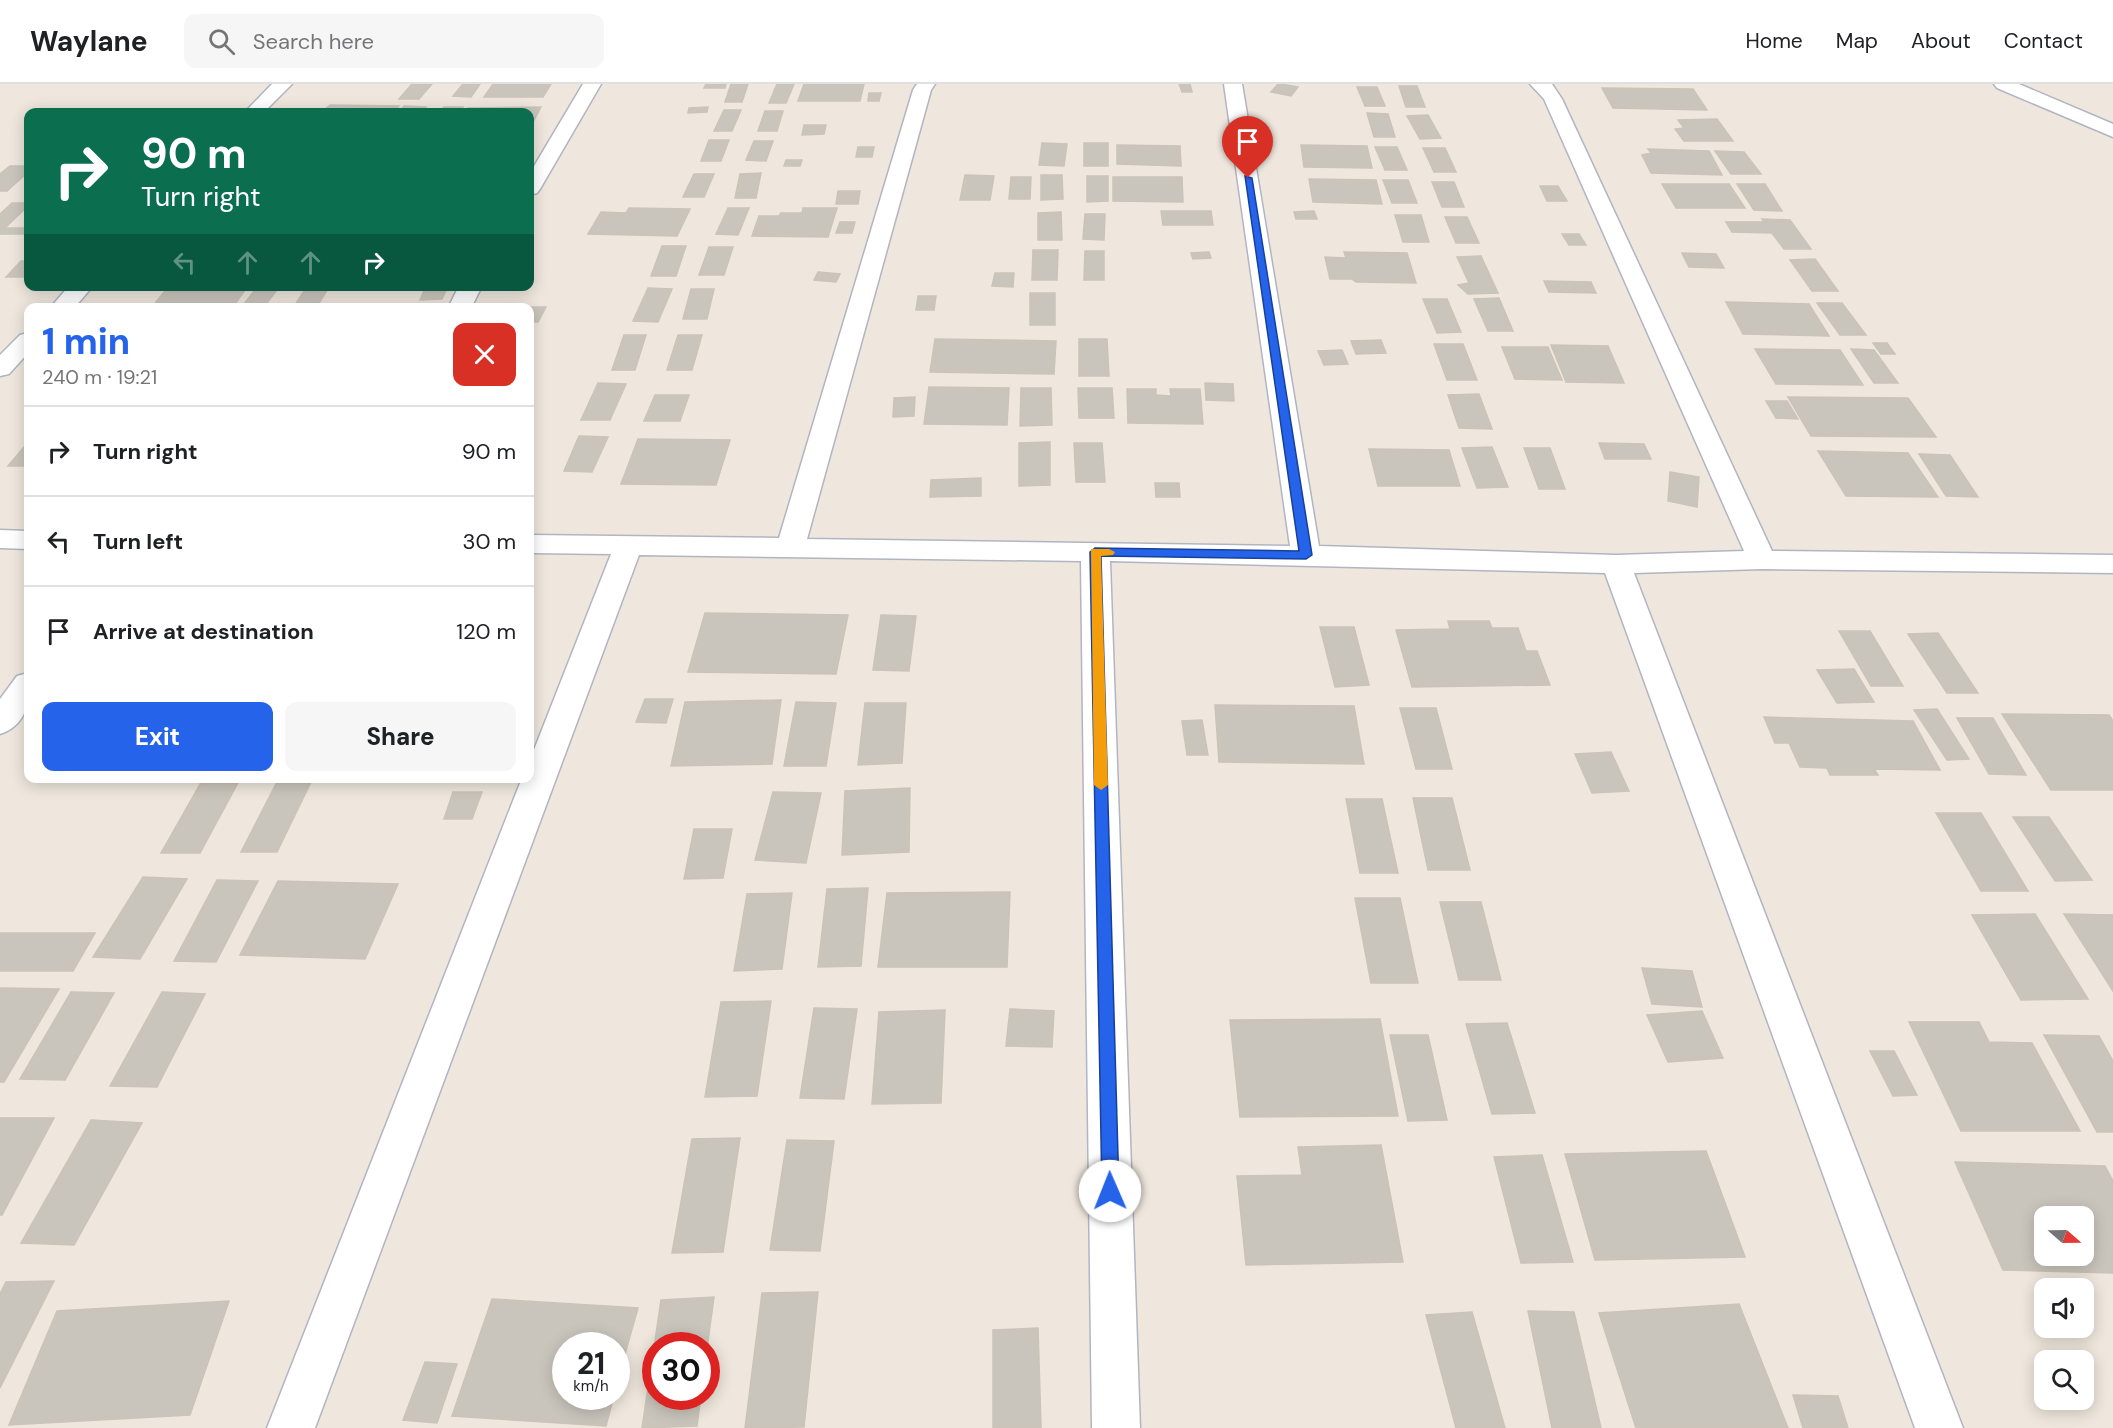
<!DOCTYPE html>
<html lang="en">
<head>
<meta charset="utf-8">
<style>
	:root { --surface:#fff; --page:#f6f6f6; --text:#202124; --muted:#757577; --line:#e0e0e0; --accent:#2563eb }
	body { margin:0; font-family:"DM Sans",sans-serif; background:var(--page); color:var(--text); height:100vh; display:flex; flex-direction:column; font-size:22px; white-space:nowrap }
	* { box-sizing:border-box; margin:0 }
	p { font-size:20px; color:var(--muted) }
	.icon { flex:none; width:33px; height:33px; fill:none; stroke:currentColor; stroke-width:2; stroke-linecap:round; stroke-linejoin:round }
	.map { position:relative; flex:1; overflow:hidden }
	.panel { position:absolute; left:24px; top:219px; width:510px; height:480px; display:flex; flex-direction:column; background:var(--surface); border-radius:12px; box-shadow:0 3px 15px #0003 }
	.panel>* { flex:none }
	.hud { position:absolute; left:24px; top:24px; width:510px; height:183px; border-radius:12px; box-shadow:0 3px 15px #0003; background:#0b6e4f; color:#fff; overflow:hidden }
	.needle { width:39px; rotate:110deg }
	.tools { position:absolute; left:2034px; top:1122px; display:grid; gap:12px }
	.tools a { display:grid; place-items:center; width:60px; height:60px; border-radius:12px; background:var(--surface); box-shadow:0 3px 15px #0003; font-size:30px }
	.speed { position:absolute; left:552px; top:1248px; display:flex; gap:12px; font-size:30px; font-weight:700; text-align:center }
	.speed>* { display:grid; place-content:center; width:78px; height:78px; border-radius:50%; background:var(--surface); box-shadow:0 3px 15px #0003; line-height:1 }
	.speed small { font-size:15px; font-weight:400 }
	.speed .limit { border:9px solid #d22; background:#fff; color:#111 }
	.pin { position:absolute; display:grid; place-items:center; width:51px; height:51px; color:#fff; margin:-62px -26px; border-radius:50% 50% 50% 0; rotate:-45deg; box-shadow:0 0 6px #0007 }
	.pin .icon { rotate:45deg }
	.me { position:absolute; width:66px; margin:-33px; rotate:359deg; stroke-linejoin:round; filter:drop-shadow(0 0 4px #0008) }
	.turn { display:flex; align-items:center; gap:21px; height:126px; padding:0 18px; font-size:27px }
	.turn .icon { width:78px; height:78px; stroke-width:2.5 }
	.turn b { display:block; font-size:42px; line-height:51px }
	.lanes { display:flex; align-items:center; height:57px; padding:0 18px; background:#0003; justify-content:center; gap:30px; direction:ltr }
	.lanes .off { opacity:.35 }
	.round { display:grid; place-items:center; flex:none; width:63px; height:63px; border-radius:12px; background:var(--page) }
	.head { display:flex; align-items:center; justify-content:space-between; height:102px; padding:0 18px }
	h1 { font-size:36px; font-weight:800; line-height:45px; color:var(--accent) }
	.button { display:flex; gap:12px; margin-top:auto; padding:12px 18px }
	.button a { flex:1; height:69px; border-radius:12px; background:var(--accent); color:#fff; font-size:24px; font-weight:800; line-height:69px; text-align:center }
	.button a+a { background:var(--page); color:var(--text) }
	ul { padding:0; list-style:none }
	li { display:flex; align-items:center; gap:18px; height:90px; padding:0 18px; border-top:2px solid var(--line) }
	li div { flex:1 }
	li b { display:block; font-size:22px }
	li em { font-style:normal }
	header { display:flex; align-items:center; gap:36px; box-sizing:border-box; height:84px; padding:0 30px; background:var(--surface); border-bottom:2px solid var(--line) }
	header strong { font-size:28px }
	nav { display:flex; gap:33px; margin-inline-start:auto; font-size:21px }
	.search { width:420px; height:54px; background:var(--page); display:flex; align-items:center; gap:15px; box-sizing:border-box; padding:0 21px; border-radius:12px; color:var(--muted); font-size:22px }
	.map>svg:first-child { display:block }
	.building { fill:#cac5bc; stroke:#cbc3b6; stroke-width:1.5; fill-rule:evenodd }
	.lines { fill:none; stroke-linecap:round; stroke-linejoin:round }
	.minor-casing { stroke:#b1b5c1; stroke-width:3 }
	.minor { fill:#fff; fill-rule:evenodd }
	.route { fill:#2563eb; stroke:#184099; stroke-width:1.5 }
	.slow { fill:#f59e0b }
</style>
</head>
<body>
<header>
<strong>Waylane</strong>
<div class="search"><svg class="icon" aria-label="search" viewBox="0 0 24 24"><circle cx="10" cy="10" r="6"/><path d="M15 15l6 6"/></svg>Search here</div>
<nav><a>Home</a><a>Map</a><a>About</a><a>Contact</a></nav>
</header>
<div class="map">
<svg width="2113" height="1344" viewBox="0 0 2113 1344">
	<rect width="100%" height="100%" fill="#efe7dd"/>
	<path class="building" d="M412 0H432L419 15H399Z
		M463 0H480L471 13 453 12Z
		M493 0H551L543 13H484Z
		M706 0H726L725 4H704Z
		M731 0H748L742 18H725Z
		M777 0H794L786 19H769Z
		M804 0H864L860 17H798Z
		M1179 0H1190L1192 8H1182Z
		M1278 0H1281L1298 3 1291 12 1271 8Z
		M1399 2H1417L1425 23H1406Z
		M1357 3H1377L1385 22H1365Z
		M1602 4 1693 5 1707 26 1613 24Z
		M869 9H881L879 17H868Z
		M330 21 399 22 394 28H322Z
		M404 22 426 23 421 28H399Z
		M444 23H463L459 28H439Z
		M541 23 530 44V28H464L468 24Z
		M708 23 707 28 688 29 689 24Z
		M724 26H741L732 47H714Z
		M765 27H783L777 47H758Z
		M1367 29 1388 30 1395 53H1374Z
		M1428 31 1441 54 1420 55 1407 32Z
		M1717 35 1733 57H1684L1675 45 1684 44 1678 36Z
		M804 41H826L824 50 802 51Z
		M709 56H729L721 77H701Z
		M754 57H773L766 77 746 76Z
		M1042 59 1067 60 1064 82 1039 81Z
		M1084 59H1108V82H1084Z
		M1117 61 1180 62 1181 82 1117 80Z
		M1301 61 1367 62 1372 84 1304 83Z
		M858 63H874L872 73H856Z
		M1375 63H1397L1407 86H1385Z
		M1423 64H1445L1456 88H1434Z
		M1648 65 1709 67 1722 91 1651 89 1642 71 1651 69Z
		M1715 67 1744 68 1761 90H1731Z
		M786 76H802L800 82H784Z
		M10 82H28V88L7 107H0V90Z
		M761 89 756 114H735L740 90Z
		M694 90H714L704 113H683Z
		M965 91 994 92 990 116H960Z
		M1041 91H1062L1063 115 1041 116Z
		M1087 92H1108V117L1087 118Z
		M1011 93H1031L1030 115H1009Z
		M1113 93H1182L1183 118 1113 117Z
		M1309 95 1376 96 1382 120 1313 118Z
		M1383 96H1408L1417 119H1392Z
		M1432 98H1454L1464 123H1442Z
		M1662 100H1729L1745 124H1676Z
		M1737 100H1765L1782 127 1754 126Z
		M1540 102H1558L1567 117H1547Z
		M838 107H860L858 120H836Z
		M12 119H28V122L5 144H28V150H0V130Z
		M629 124 690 125 677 152 588 150 601 128 626 129Z
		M728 124H749L738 151 716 150Z
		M803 124H837L828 153 752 152 759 132H779L781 129H802Z
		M1161 127H1211L1213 141H1163Z
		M1314 127 1317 135H1296L1294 128Z
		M1061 128 1062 156H1038V129Z
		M1085 130H1105L1104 156 1083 155Z
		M1395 131H1421L1429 158H1403Z
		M1445 133H1467L1479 159H1456Z
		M1762 135 1790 136 1811 165H1784L1772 149 1732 148 1726 138H1764Z
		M840 138H855L852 149H836Z
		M1562 150H1579L1586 161H1569Z
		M662 162H686L676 192H651Z
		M709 163H733L724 191H699Z
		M1033 166H1058L1057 196H1032Z
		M1085 167H1104V196H1084Z
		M1209 168 1211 174 1193 175 1191 169Z
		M1344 168 1407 169 1416 199 1356 198 1352 195H1330L1325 173 1346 174Z
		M1682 169 1716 170 1724 184 1689 183Z
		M1481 172 1498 209 1468 210 1458 201 1469 199 1457 173Z
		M1815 175 1838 207H1812L1790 176Z
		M21 177H28V193H6Z
		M818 188 840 190 836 198 814 196Z
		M995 189H1014L1013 203 992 202Z
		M1544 197 1591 198 1596 209 1549 208Z
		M169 202H248L232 224H151Z
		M258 202H280L263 224H241Z
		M426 202H448L442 215 420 216Z
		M329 203 316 224H293L306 204Z
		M648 204 672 205 658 238 633 237Z
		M691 205H714L707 235H683Z
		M1030 209H1055V241H1030Z
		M918 212H936L934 226H916Z
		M1499 214 1513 247H1488L1474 215Z
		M1423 215H1447L1461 248 1437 249Z
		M1726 218 1809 220 1829 252 1743 250Z
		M1817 219H1842L1866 251H1840Z
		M519 223H546L538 238H530V224Z
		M624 251H646L635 286H612Z
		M678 251H702L692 286H667Z
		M935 255 1056 257 1054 290 930 288Z
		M1079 255H1107L1109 292H1079Z
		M1381 256 1386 269 1356 270 1351 257Z
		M1873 259H1887L1895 270H1881Z
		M1434 260H1463L1477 296H1447Z
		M1551 261 1608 262 1624 299 1566 298Z
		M1502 263H1548L1562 296 1515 295Z
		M1755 265 1840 266 1863 301 1776 300Z
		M1851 265 1874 266 1898 299H1874Z
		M1342 266 1348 280 1324 281 1318 267Z
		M598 299 626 300 610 336H581Z
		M1205 299 1233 300 1234 317 1206 316Z
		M929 303 1009 304 1007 341 924 340Z
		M1021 304H1051L1052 341 1020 342Z
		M1078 304H1112L1114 334H1079Z
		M1127 305H1156V311L1171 312 1170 305H1200L1203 340 1128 339Z
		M1479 310 1492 345 1459 344 1448 311Z
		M655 311H689L680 337H644Z
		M915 313 914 332 893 333 894 314Z
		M1788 313 1908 314 1936 353 1811 352Z
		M1766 317H1787L1798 335 1776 334Z
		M579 352 608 353 592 388 564 387Z
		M638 355 730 356 716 401 621 400Z
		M28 358V382H8Z
		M1050 358V401L1019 402V359Z
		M1074 359H1102L1105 398H1076Z
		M1599 359 1644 360 1651 375H1605Z
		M1492 363 1508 403 1477 404 1462 364Z
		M1524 364H1550L1565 405H1539Z
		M1369 365 1449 366 1460 402H1378Z
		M1818 367 1908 369 1938 413 1846 412Z
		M1919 370 1950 371 1978 413 1946 412Z
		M1670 388 1699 393 1697 423 1668 417Z
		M981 394V412L930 413 931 396Z
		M1155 399H1179L1180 413H1156Z
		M705 529 848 531 836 590 688 588Z
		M881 531 916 532 909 587 873 586Z
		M1448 537H1489L1492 544H1518L1526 567H1537L1550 601 1412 603 1396 546 1450 545Z
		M1320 543H1354L1369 601 1335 603Z
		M1839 547H1870L1903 602H1871Z
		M1938 549 1978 609H1947L1908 550Z
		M1854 585 1874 618 1837 619 1817 586Z
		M645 615H673L666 639 636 638Z
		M781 616 772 680 671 682 685 618Z
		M796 618 836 619 826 682H784Z
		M865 619H906L902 679 858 681Z
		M1215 621 1354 622 1364 680 1219 678Z
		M1400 624H1436L1452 685H1416Z
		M1937 625 1969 675 1947 676 1914 626Z
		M2002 630 2109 631 2113 637V706H2051Z
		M1764 633 1913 637 1940 686 1874 685 1878 691H1830L1827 684 1800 683 1789 659H1775Z
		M1957 634H1993L2026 691 1989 690Z
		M1202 636 1208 671H1187L1182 637Z
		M1611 668 1629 707 1592 709 1575 670Z
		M203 695H240L200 769H161Z
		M277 698H311L277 768H241Z
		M910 704 909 768 842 771 845 707Z
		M453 708H482L472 735H444Z
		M773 708 821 709 806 779 755 776Z
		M1413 714H1452L1470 786H1428Z
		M1346 715H1382L1398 789H1360Z
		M1936 729H1981L2028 807H1981Z
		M2013 733H2049L2092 796 2055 797Z
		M694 745H732L723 794 684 795Z
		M143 793 187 795 140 875 93 873Z
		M217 796 258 797 216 878 174 877Z
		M278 797 398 800 365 875 240 871Z
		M868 804 861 882 818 883 827 805Z
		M1010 808 1007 883H878L887 809Z
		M792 809 782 885 734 887 747 810Z
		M1355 814H1400L1418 899H1371Z
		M1440 818H1481L1501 896H1459Z
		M2035 830 2088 915 2021 916 1972 831Z
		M2064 830 2113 831V907Z
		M0 849H95L73 887H0Z
		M1642 884 1692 887 1702 923 1652 920Z
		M0 904 59 905 4 998H0Z
		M71 908 114 909 65 996 20 995Z
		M162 908 205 910 157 1003 110 1002Z
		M771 917 757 1012 705 1013 721 918Z
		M814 924 857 925 844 1015 800 1014Z
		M1010 925 1054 927 1052 963 1006 962Z
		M945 926 941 1019 872 1020 879 928Z
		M1702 927 1723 974 1668 978 1647 931Z
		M1380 935 1398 1032 1240 1033 1230 936Z
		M1909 938H1979L1989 958 2032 959 2080 1047H1961Z
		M1507 939 1535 1029 1492 1030 1466 940Z
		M1390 951H1428L1447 1036 1408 1037Z
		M2044 951 2099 952 2113 977V1048H2097Z
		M1870 967H1894L1917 1011 1893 1012Z
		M0 1034H54L2 1131H0Z
		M91 1036 142 1039 74 1161 21 1159Z
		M740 1054 723 1168 672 1169 692 1055Z
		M787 1056 834 1057 820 1167 770 1166Z
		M1381 1061 1403 1178 1246 1181 1237 1092 1302 1091 1298 1063Z
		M1706 1067 1745 1173 1595 1176 1565 1070Z
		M1542 1071 1573 1178 1521 1179 1494 1073Z
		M1955 1078 2105 1082 2113 1097V1189L2003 1186ZM2044 1132H2084V1172H2044Z
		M54 1197 0 1304V1210L6 1198Z
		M818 1208 804 1343 745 1344 762 1209Z
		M714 1213 706 1272V1262H656V1312H701L697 1342 642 1344 661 1216Z
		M492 1215 638 1224 616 1302V1262H566V1312H614L606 1342 452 1332Z
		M229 1217 190 1331 9 1341 57 1227Z
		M1739 1220 1788 1344H1636L1599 1229Z
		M1528 1227 1574 1228 1601 1344H1552Z
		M1472 1228 1505 1344H1456L1426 1231Z
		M1038 1244 1041 1344H993V1246Z
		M425 1278 457 1280 437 1339 403 1336Z
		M1793 1311 1838 1312 1848 1344H1803Z"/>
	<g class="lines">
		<defs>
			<path id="minor" d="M272 0H292L264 28H245Z
				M583 0H601L540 105 537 109 530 111V89Z
				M917 0H935L931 6 807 455 1290 462 1224 0H1242L1319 462 1616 471 1744 467 1544 15 1530 0H1552L1562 15 1772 467 2113 471V489L1762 485 1634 489 1963 1344H1915L1605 489 1110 477 1140 1344H1092L1081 477 639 471 315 1344H267L522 694H530V676L611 470 530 469V451L779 454 913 6Z
				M1994 0H2019L2113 40V53L1997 4Z
				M69 202H93L74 224H50Z
				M459 202H482L471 224H448Z
				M28 249V269L9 290 0 292V271L20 251Z
				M0 446 28 447V465L0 464Z
				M28 589C31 614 28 641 0 650V615L17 592Z"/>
		</defs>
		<use href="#minor" class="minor-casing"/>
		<use href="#minor" class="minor"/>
	</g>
	<path class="route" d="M1245 92 1252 94 1312 471 1306 475 1101 472 1119 1107 1117 1113 1110 1116 1104 1113 1102 1107 1090 468 1095 464 1299 467Z"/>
	<path class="slow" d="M1091 465H1109L1115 468 1113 471 1101 472 1108 701 1101 706 1094 701Z"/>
</svg>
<div class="tools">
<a><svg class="needle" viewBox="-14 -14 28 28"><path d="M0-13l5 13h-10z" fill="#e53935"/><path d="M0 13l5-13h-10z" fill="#757577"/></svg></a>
<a><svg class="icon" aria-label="sound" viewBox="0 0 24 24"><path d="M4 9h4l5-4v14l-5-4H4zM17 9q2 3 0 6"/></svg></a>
<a><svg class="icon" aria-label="search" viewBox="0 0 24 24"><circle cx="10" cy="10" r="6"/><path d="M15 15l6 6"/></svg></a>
</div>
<div class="speed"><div>21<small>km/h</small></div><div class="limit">30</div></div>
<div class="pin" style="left:1248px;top:94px;background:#d93025"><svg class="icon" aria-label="arrive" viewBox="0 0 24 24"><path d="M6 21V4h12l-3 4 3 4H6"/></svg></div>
<svg class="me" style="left:1110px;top:1107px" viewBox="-20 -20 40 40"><circle r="19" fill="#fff"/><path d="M0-13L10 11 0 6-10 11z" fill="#2563eb"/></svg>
<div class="hud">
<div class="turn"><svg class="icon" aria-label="right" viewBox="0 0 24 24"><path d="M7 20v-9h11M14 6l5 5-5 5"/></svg><div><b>90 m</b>Turn right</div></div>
<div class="lanes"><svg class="icon off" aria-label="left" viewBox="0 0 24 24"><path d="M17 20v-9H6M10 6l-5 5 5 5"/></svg><svg class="icon off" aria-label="ahead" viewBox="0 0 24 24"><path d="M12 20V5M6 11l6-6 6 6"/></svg><svg class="icon off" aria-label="ahead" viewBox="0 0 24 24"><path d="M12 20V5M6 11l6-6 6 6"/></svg><svg class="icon" aria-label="right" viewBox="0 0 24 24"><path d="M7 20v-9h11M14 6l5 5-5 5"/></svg></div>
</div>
<section class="panel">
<div class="head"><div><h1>1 min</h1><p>240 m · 19:21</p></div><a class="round" style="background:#d93025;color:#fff"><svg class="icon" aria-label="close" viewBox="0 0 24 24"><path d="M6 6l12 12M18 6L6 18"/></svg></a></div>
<ul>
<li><svg class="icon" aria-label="right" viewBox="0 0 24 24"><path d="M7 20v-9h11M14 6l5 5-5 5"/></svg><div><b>Turn right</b></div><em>90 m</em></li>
<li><svg class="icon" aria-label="left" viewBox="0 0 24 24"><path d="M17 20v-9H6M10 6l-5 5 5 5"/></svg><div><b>Turn left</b></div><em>30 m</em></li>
<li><svg class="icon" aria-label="arrive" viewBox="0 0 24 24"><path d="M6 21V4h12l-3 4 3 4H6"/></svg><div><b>Arrive at destination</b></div><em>120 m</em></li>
</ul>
<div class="button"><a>Exit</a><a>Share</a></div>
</section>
</div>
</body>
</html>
